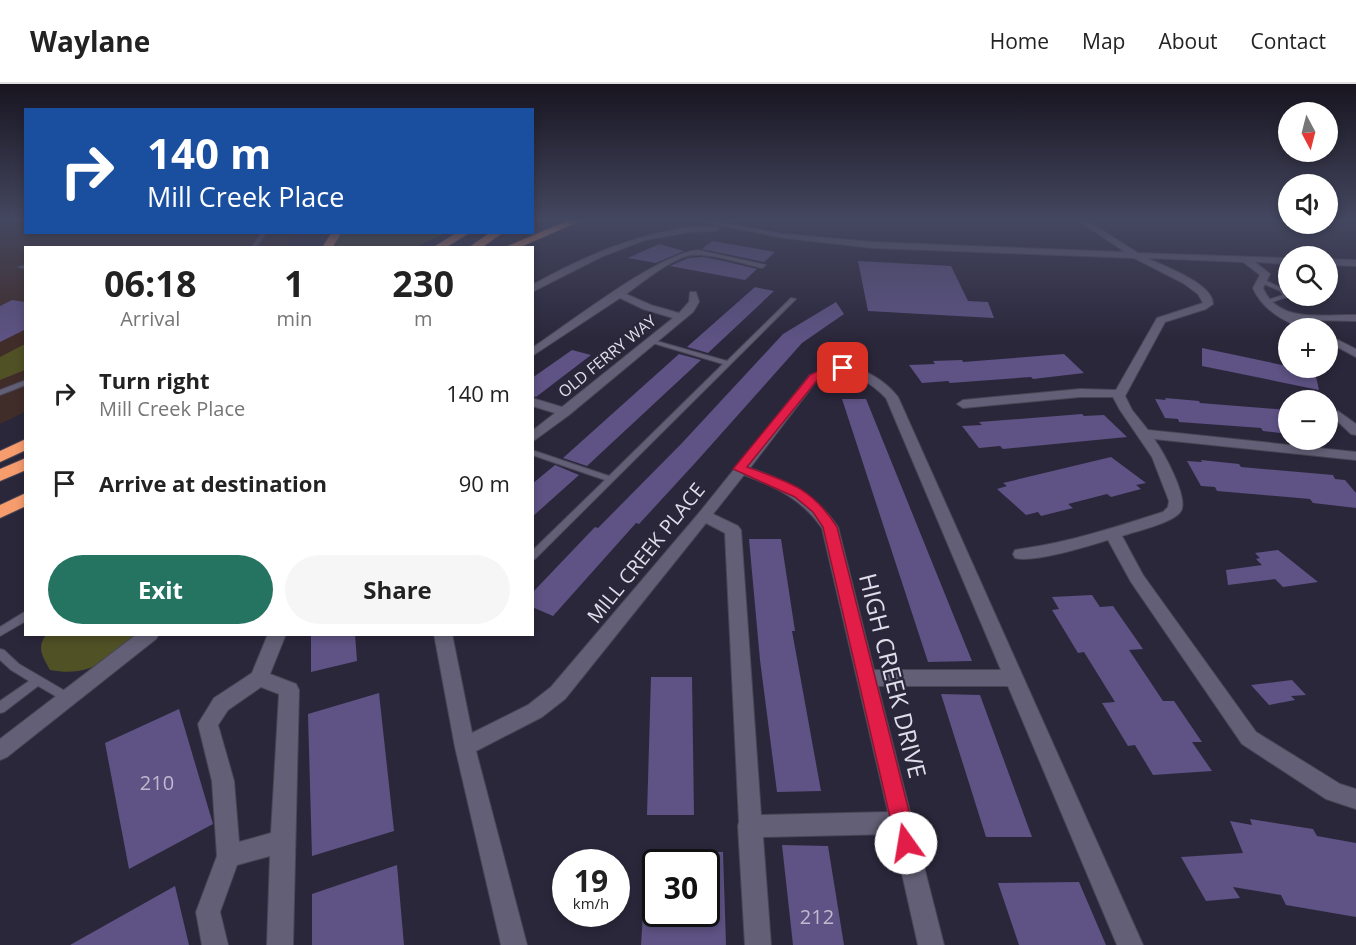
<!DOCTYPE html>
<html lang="en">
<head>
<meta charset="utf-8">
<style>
	:root { --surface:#fff; --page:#f6f6f6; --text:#222; --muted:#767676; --line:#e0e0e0; --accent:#257361 }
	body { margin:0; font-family:"Open Sans",sans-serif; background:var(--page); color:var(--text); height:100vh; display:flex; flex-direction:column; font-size:22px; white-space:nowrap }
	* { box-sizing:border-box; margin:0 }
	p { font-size:20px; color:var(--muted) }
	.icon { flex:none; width:33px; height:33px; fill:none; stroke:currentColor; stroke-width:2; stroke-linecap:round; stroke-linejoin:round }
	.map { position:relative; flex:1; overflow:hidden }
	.panel { position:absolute; left:24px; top:162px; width:510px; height:390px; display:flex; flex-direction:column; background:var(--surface); border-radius:0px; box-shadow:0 3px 9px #0003 }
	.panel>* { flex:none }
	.top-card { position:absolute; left:24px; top:24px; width:510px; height:126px; border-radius:0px; box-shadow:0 3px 9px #0003; background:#1a4fa0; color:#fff; overflow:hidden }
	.needle { width:39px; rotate:173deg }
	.buttons { position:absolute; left:1278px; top:18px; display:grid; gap:12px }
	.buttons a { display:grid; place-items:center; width:60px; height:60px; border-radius:50%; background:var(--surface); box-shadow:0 3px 9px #0003; font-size:30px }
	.speed { position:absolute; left:552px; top:765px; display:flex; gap:12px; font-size:30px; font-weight:700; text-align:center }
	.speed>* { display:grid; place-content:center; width:78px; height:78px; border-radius:50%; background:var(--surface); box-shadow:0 3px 9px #0003; line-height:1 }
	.speed small { font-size:15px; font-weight:400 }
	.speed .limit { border:3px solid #111; border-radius:9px; background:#fff; color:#111 }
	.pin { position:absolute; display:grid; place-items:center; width:51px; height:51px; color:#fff; margin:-26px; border-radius:12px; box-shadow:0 3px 9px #0006 }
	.me { position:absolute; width:66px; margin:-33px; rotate:347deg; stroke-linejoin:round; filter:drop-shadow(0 0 4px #0008) }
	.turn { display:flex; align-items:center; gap:21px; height:126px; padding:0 24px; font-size:27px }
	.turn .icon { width:78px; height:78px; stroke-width:2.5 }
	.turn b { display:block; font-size:42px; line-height:51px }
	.eta { display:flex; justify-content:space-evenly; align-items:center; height:102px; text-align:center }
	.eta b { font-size:36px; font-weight:700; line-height:42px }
	.button { display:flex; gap:12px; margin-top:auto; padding:12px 24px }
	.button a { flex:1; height:69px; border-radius:36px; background:var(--accent); color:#fff; font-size:24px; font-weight:700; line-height:69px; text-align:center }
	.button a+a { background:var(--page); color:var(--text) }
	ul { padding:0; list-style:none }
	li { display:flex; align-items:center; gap:18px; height:90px; padding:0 24px }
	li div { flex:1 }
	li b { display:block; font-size:22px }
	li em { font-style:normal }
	header { display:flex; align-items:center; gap:36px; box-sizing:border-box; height:84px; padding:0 30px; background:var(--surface); border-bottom:2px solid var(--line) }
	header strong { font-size:28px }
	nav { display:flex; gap:33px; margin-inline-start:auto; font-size:21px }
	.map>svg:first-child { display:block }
	.commercial { fill:#402c29 }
	.green { fill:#505125 }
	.building { fill:#5e5384 }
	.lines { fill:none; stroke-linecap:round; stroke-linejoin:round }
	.service-casing { stroke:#494555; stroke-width:2 }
	.minor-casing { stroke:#494555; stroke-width:2 }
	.motorway-casing { stroke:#494555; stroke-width:2 }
	.service { fill:#635f76; fill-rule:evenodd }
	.minor { fill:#635f76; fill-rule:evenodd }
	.motorway { fill:#f79c6d; fill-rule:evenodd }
	.route { fill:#e11d48; stroke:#92132f; stroke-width:1.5 }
	.labels { text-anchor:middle; stroke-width:4.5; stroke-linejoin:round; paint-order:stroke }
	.far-street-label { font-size:16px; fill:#dfddea; stroke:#2b273b }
	.street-label { font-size:20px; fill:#dfddea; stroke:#2b273b }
	.near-number-label { font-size:20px; fill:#bfbad0 }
	.near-street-label { font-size:24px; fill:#dfddea; stroke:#2b273b }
</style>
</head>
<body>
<header>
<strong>Waylane</strong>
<nav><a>Home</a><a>Map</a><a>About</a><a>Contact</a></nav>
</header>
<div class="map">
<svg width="1356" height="861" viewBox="0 0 1356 861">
	<rect width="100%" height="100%" fill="#2b273b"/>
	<path class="commercial" d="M0 137H25L26 148 297 149 286 163 26 164 25 328 0 340Z"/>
	<path class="green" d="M342 149V148L445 149 416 163H333Z
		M25 260V286L0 296V273Z
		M46 551H139C107 574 93 594 50 586 43 573 36 564 46 551Z"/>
	<path class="building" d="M712 157 775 168 764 178 702 165Z
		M659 160 684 167 656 179 628 174Z
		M703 173 724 177 757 185 745 196 670 182 688 174Z
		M858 177 951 182 968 217 988 218 994 234 868 227Z
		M755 203 774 207 708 269 687 263Z
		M12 216 26 218V245L0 258V222Z
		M836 218 844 230 802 259 696 378 639 440 636 439 553 532 532 523V509L595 443 598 444 682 359 783 250Z
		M1202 264 1315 288 1319 306 1202 282Z
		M572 266 591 271 536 313 532 312V294Z
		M679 270 701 276 587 382 563 374Z
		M1064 270 1084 289 1033 295 1031 293 950 299 948 297 922 299 909 281 935 280 933 277 962 276 963 278Z
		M1165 314 1199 317 1200 319 1288 326V350L1263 347 1261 344 1179 338 1178 335 1165 334 1155 315 1166 316Z
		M842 315H866L972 577 928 578Z
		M1082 330 1084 332 1104 331 1127 353 1003 365 1000 362 979 364 962 342 982 341 979 338Z
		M1111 373 1146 399 1136 401 1141 405 1111 413 1107 410 1068 420 1073 424 1041 432 1038 428 1026 431 997 405 1007 402 1003 399Z
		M1201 376 1239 380 1241 383 1333 391 1335 395 1345 396 1356 409V424L1313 419 1310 415 1217 407 1215 403 1201 402 1187 377 1202 378Z
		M555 381 579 391 532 433V400Z
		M749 455H781L795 547H792L821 707 777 708 760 576Z
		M1278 466 1318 498 1283 503 1275 495 1228 501 1226 486 1262 481 1256 475 1260 474 1255 469Z
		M1092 511 1100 523 1113 522 1143 565 1129 566 1163 617H1174L1202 658H1192L1212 687 1153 691 1135 661 1128 662 1102 619 1115 618 1084 568 1078 569 1052 526 1059 525 1052 513Z
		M311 550H355L357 577 311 588Z
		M651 593H692L694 731H647Z
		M1292 596 1306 611 1291 612 1295 616 1269 621 1251 601Z
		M379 609 394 747 312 772 308 630Z
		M941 610 980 611 1032 753H986Z
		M179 625 213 740 129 785 105 659Z
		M1250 735 1313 745 1317 752 1356 759V833L1286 821 1281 811 1233 803 1240 814 1206 817 1181 773 1243 769 1230 737 1252 741Z
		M782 761 828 762 844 861H793Z
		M706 768H723L726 861H641L643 830H706Z
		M397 781 404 861H312V810Z
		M1079 798 1106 861H1019L998 799Z
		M175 802 189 861H70Z"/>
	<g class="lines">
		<defs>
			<path id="service" d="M262 148H267L256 164H251Z
				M26 181V185L18 183Z
				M1262 195 1284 205 1290 212 1269 219H1265V217L1283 211 1280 207 1260 198 1259 197Z
				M791 214 796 215 535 475 532 476V467L605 396 532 371V366L609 392 723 280 649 258V256H653L727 277Z
				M26 296V301L0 311V306Z
				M26 527V537L0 552V543Z
				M0 565 4 566 19 580 72 611 74 614 72 617 68 619 64 617 38 602 4 628 0 629V617L29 597 11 586 0 576Z"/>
			<path id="minor" d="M697 137H714L784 150 873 158 1125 168 1079 137H1088L1138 169 1288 174V180L1255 178 1270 190 1263 204C1278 240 1324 230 1356 231V237L1303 236 1316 244C1293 246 1262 226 1253 204L1260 191 1243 178 1147 174C1163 182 1213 199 1213 220L1206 225 1165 238 1125 312 1132 326 1148 346 1356 368V376L1154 355C1163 367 1189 414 1181 427 1174 439 1136 447 1122 452L1143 491 1256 648 1340 700 1356 705V725L1326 715 1242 660 1131 498 1108 456C1088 462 1035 479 1015 474L1013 470 1015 466 1021 465C1070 458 1116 443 1163 428L1168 423 1169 417 1152 373 1120 326 1113 313H1080L963 324 957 320 963 316 1080 305 1116 306 1157 234 1203 219 1198 210 1183 199 1134 174 873 164 784 154Z
				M690 143H715L719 145 715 147 690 148 645 156 601 173 532 208V201C583 173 632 151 690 143Z
				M698 166 766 181 762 184C744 180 704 167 687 172 667 178 643 198 626 210L651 221 679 229 689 218 690 208H696L699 218 693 228 569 331 532 358V347L555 329 532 322V314L562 323 673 234 643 225 620 214 532 272V264C570 239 657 170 698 166Z
				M1328 175 1356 176V182L1328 181Z
				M1328 251 1356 265V273L1328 258Z
				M835 282C858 280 884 295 898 313L1143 861H1117L1008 602H878L944 861H918L893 750 763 753 771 861H745L738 742 739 738 725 449 706 439 565 615 542 633 476 667 527 861H501L455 663 434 550H452L472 649 528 621 551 603 699 429 810 291ZM835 289C854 287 873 301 886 314L1001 586H874L838 443C816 410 785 396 750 384L818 295ZM744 391C776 403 802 415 822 444L888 728 761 731 741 446 738 442 713 430Z
				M1338 327 1356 340V351L1351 350 1334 334 1332 331Z
				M137 550H159L156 555 7 673 0 676V655Z
				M268 550H286L270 590 296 600 299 606 293 861H267L270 772 237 781 220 828 228 861H202L196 828 217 772 212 697 198 640 214 614 252 589ZM261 603 279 610 271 749 239 758 234 697 218 641 228 626Z"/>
			<path id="motorway" d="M567 137H580L518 164H503Z
				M332 148H342L332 164H322Z
				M458 148H471L445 164H432Z
				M491 148H504L481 164H468Z
				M26 355V366L0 378V367Z
				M26 374V386L0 397V385Z
				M26 409V422L0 434V421Z"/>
		</defs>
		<use href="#service" class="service-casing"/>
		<use href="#minor" class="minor-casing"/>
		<use href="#motorway" class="motorway-casing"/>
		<use href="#service" class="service"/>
		<use href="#minor" class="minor"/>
		<use href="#motorway" class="motorway"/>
	</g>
	<linearGradient id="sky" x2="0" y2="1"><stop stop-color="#181520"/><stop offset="0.53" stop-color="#444760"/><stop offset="1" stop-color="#444760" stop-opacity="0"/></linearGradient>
	<rect width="1356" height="257" fill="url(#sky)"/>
	<path class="route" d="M843 281 846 282V287L829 290 818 295 747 383C789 398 812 404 837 443L917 759 914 767 906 770 899 767 896 759 823 443 813 428 795 413 733 385 810 291 822 285Z"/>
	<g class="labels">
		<g class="far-street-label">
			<text transform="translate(607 272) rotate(-39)" y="6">OLD FERRY WAY</text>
		</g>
		<g class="street-label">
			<text transform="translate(646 469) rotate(-51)" y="7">MILL CREEK PLACE</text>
		</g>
		<g class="near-number-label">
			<text x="157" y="706">210</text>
			<text x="817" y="840">212</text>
		</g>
		<g class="near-street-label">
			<text transform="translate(892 592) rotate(76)" y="8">HIGH CREEK DRIVE</text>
		</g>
	</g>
</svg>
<div class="buttons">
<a><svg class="needle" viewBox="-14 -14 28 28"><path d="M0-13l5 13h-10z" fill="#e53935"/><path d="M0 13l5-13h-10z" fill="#767676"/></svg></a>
<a><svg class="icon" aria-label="sound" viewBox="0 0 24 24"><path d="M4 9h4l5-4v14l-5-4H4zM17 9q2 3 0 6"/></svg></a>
<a><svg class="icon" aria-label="search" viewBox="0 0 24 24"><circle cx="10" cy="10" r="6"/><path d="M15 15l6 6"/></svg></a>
<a>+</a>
<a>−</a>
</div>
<div class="speed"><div>19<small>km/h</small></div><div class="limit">30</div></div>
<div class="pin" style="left:843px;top:284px;background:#d93025"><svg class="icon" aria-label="arrive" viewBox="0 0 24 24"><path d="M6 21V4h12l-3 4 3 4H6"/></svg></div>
<svg class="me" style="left:906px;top:759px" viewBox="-20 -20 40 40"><circle r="19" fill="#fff"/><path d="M0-13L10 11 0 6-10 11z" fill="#e11d48"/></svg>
<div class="top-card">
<div class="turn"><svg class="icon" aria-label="right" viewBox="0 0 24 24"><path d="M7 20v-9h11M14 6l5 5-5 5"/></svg><div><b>140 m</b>Mill Creek Place</div></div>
</div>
<section class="panel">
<div class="eta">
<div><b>06:18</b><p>Arrival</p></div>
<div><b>1</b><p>min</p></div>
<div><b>230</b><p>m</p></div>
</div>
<ul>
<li><svg class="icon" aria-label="right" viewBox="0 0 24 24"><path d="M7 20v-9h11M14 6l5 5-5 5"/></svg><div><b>Turn right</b><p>Mill Creek Place</p></div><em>140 m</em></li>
<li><svg class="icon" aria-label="arrive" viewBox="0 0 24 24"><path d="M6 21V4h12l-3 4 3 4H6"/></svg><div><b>Arrive at destination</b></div><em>90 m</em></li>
</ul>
<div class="button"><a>Exit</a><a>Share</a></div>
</section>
</div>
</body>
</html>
